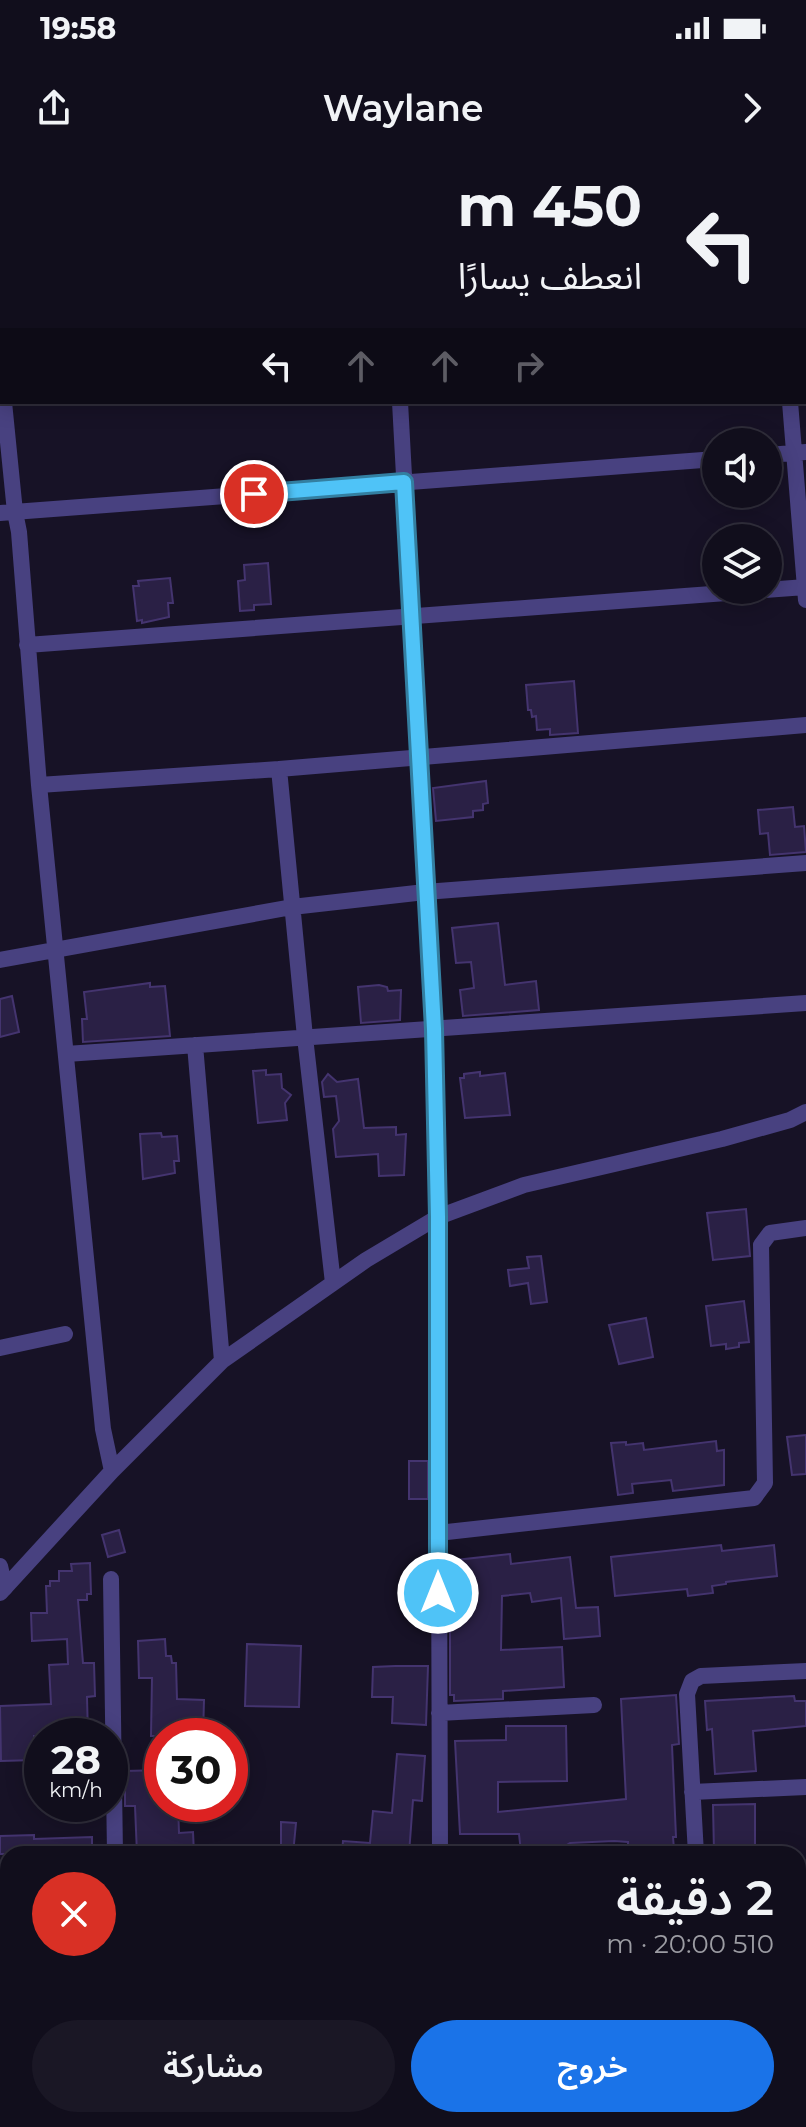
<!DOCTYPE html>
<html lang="ar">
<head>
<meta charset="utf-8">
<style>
	:root { --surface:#110e1c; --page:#1a1725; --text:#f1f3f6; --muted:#9c9ca3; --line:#302e3b; --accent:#1a73e8 }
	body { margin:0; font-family:Montserrat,"Noto Sans Arabic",sans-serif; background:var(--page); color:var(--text); direction:rtl; height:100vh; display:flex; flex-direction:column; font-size:30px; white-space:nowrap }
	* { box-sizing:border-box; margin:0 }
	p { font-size:26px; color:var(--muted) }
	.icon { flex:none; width:44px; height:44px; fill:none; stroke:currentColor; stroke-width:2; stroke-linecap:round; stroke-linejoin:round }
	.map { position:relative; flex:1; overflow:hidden; direction:ltr }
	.side { position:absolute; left:0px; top:1686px; width:806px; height:282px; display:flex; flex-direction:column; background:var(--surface); border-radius:24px 24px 0 0; box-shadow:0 4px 20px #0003,0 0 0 2px var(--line); direction:rtl }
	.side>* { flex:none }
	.guide { position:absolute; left:0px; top:0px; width:806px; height:244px; box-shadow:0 4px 20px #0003,0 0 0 2px var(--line); direction:rtl; background:#110e1c; color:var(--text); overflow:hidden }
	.fabs { position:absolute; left:702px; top:268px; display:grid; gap:16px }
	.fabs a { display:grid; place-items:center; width:80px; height:80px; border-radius:50%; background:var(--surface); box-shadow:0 4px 20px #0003,0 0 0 2px var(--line); font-size:40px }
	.speed { position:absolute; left:24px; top:1558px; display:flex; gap:16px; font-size:40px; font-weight:700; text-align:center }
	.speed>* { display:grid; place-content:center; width:104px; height:104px; border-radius:50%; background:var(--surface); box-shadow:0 4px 20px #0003,0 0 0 2px var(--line); line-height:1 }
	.speed small { font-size:20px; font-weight:400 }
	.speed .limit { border:12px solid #d22; background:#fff; color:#111 }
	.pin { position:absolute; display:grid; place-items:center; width:68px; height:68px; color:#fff; margin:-34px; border:4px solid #fff; border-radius:50%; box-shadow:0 2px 8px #0007 }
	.me { position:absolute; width:88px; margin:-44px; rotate:0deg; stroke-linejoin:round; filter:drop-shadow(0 0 6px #0008) }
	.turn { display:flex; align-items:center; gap:28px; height:168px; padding:0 32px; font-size:36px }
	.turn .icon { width:104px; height:104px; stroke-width:2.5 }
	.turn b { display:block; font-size:56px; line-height:68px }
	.lanes { display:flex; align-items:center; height:76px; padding:0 32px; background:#0003; justify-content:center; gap:40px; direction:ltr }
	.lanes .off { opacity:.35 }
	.round { display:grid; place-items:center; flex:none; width:84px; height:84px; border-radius:42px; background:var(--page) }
	.head { display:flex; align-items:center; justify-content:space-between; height:136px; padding:0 32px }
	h1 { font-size:48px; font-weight:600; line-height:60px }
	.button { display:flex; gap:16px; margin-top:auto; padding:16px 32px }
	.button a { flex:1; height:92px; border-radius:48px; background:var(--accent); color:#fff; font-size:32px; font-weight:600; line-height:92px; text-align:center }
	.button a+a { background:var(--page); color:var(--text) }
	.status { display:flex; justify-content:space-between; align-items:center; height:56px; padding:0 40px; background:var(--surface); direction:ltr }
	.status svg { height:22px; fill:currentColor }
	header { display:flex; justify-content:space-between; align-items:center; height:104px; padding:0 32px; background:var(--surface); font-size:36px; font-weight:600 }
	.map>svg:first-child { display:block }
	.building { fill:#2a2045; stroke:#44346f; stroke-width:2 }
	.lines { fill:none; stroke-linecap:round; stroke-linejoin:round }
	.street { stroke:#484180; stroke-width:16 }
	.route-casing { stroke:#337fa1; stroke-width:20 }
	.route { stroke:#4fc3f7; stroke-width:14 }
</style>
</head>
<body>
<div class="status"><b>19:58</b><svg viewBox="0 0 49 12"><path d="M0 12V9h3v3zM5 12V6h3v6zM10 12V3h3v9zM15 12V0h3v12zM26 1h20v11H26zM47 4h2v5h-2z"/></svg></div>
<header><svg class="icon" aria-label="forward" viewBox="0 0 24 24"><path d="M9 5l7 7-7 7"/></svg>Waylane<svg class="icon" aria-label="share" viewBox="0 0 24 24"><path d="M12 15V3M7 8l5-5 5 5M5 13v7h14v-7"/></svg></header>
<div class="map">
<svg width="806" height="1967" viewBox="0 0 806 1967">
	<rect width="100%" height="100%" fill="#171226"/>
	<path class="building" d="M268 403 271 444 254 445V450L240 451 238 421 245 420 244 405Z
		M170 418 173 443H168L169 457 142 463V460L137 461 133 426H139L138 421Z
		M574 521 578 573 550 575V569L537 570 536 556 532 557 531 550H528L526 525Z
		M486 621 488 643 483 644V650L473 651V657L436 661 433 628Z
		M793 647 795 667 804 666 806 692 770 695 768 673 760 674 758 650Z
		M498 763 505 825 536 821 539 850 463 856 460 830 474 828 471 802 456 803 452 768Z
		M150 823V827L165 826 170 876 83 882 82 859H87L84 832Z
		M379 825 387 827 388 831 401 830 400 860 361 863 358 827Z
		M12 836 19 872 0 877V839Z
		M266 910V915L281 914 282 928 291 935 285 943 287 960 258 963 253 911Z
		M480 912V916L505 913 510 955 465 958 460 918H464V914Z
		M328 914 337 922 358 919 364 968 396 967V975L406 974 404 1015 379 1016 378 994 336 997 333 969 339 961 336 936 324 937 322 922Z
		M161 973 162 977 177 976 179 1001H174L175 1013 143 1019 140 974Z
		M746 1049 750 1096 713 1100 707 1053Z
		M541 1096 547 1142 531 1144 528 1123 510 1126 508 1110 529 1108 527 1097Z
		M744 1141 749 1182 739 1183V1187L726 1189V1184L711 1186 706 1146Z
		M646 1158 653 1197 619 1204 609 1165Z
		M806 1275V1314L792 1315 787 1277Z
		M716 1281 717 1291 724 1290V1325L673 1331 671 1320 632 1324 633 1333 618 1335 611 1283 626 1282V1285L643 1283 644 1290Z
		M409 1301H428V1339H409Z
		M119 1370 125 1392 108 1397 102 1375Z
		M721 1385 722 1391 774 1385 777 1416 726 1422V1424L712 1426 713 1433 688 1436 687 1429 615 1436 611 1397Z
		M510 1394 511 1404 570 1397 576 1448 598 1447 600 1476 564 1479 561 1438 532 1442 530 1433 502 1436 501 1490 562 1487 564 1527 503 1531V1539L454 1541V1535H450V1456H462L456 1400Z
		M90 1403 91 1434H87V1440H78L83 1503H94L95 1536 87 1537 88 1576H34L35 1600 1 1601 0 1546 51 1544 49 1505 68 1504 67 1479 32 1481 31 1453H47L46 1426H50V1421H59V1411H72L71 1404Z
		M165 1479 166 1496H171L172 1503H176L177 1539 204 1540 203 1576H151L152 1518H139L138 1481Z
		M247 1484 301 1486 299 1547 245 1546Z
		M395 1506H428L426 1565 392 1563 393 1537H372L373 1507Z
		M676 1535 679 1584 672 1585 676 1677H673L674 1689 662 1694H628V1682L614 1681 570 1683 562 1688 521 1692 519 1674H460L455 1581 506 1580V1566H566L567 1621 498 1622V1652L626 1639 621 1539Z
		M794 1536 795 1541H806V1566L753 1571 756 1611 715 1614 712 1569 707 1570 705 1541Z
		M397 1594 425 1596 422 1641 413 1640 409 1694H342L343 1681 370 1683 373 1651 392 1653Z
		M162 1610V1644H178L179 1673 193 1672 194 1694H137L135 1646H125V1611Z
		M755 1644V1691L714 1692 713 1645Z
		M281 1662 296 1663 293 1694H281Z
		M34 1675V1679L92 1677V1694H0V1676Z"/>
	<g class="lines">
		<path class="street" d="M387 0V2
			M776 0V2
			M804 36H806
			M0 103H2
			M804 165H806
			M0 180 2 211
			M4 242 15 352 19 372 39 625 103 1269 112 1311
			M400 242 434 869 438 1057 440 1694
			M790 242 806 440
			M768 295 806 292
			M0 353 716 299
			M27 485 806 427
			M279 609 305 877 333 1123
			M39 625 279 609 806 565
			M0 800 292 747 425 732 806 703
			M195 885 222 1201
			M66 894 806 843
			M0 1188 65 1174
			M438 1373 754 1338 765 1323 761 1085 770 1073 806 1068
			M0 1406 5 1428
			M111 1419 115 1694
			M0 1433 112 1311 222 1201 366 1100 438 1057 524 1025 722 979 790 960 806 952
			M439 1553 594 1545
			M692 1632 806 1627
			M571 1694 615 1692
			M696 1694 687 1534 692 1521 701 1516 806 1511
			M0 1713H8
			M312 1960V1967
			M446 1960V1967
			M116 1967V1960
			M645 1967 649 1960"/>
	</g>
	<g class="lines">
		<defs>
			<path id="route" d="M254 334 404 322 434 869 438 1057V1433"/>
		</defs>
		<use href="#route" class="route-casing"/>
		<use href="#route" class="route"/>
	</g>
</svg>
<div class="fabs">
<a><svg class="icon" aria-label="sound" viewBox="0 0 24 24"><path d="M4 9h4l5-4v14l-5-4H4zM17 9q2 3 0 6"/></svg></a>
<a><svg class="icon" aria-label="layers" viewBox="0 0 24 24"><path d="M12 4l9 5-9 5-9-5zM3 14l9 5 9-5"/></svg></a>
</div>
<div class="speed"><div>28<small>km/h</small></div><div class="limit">30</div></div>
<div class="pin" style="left:254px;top:334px;background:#d93025"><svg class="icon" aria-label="arrive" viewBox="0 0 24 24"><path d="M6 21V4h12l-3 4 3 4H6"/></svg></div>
<svg class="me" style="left:438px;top:1433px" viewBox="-20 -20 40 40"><circle r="17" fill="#4fc3f7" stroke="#fff" stroke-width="3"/><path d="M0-11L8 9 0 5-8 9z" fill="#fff"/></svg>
<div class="guide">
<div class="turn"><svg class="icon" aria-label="left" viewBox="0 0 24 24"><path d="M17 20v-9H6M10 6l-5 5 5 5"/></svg><div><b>450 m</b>انعطف يسارًا</div></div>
<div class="lanes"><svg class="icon" aria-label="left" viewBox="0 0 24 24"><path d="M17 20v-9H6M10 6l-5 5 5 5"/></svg><svg class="icon off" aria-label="ahead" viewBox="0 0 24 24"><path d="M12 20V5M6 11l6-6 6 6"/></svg><svg class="icon off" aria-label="ahead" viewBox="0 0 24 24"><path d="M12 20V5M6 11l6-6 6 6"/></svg><svg class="icon off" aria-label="right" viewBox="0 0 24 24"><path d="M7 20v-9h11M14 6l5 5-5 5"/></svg></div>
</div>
<section class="side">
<div class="head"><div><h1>2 دقيقة</h1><p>510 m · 20:00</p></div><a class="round" style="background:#d93025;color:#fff"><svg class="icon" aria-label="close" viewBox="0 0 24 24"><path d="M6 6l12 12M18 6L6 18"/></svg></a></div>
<div class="button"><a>خروج</a><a>مشاركة</a></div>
</section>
</div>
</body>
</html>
